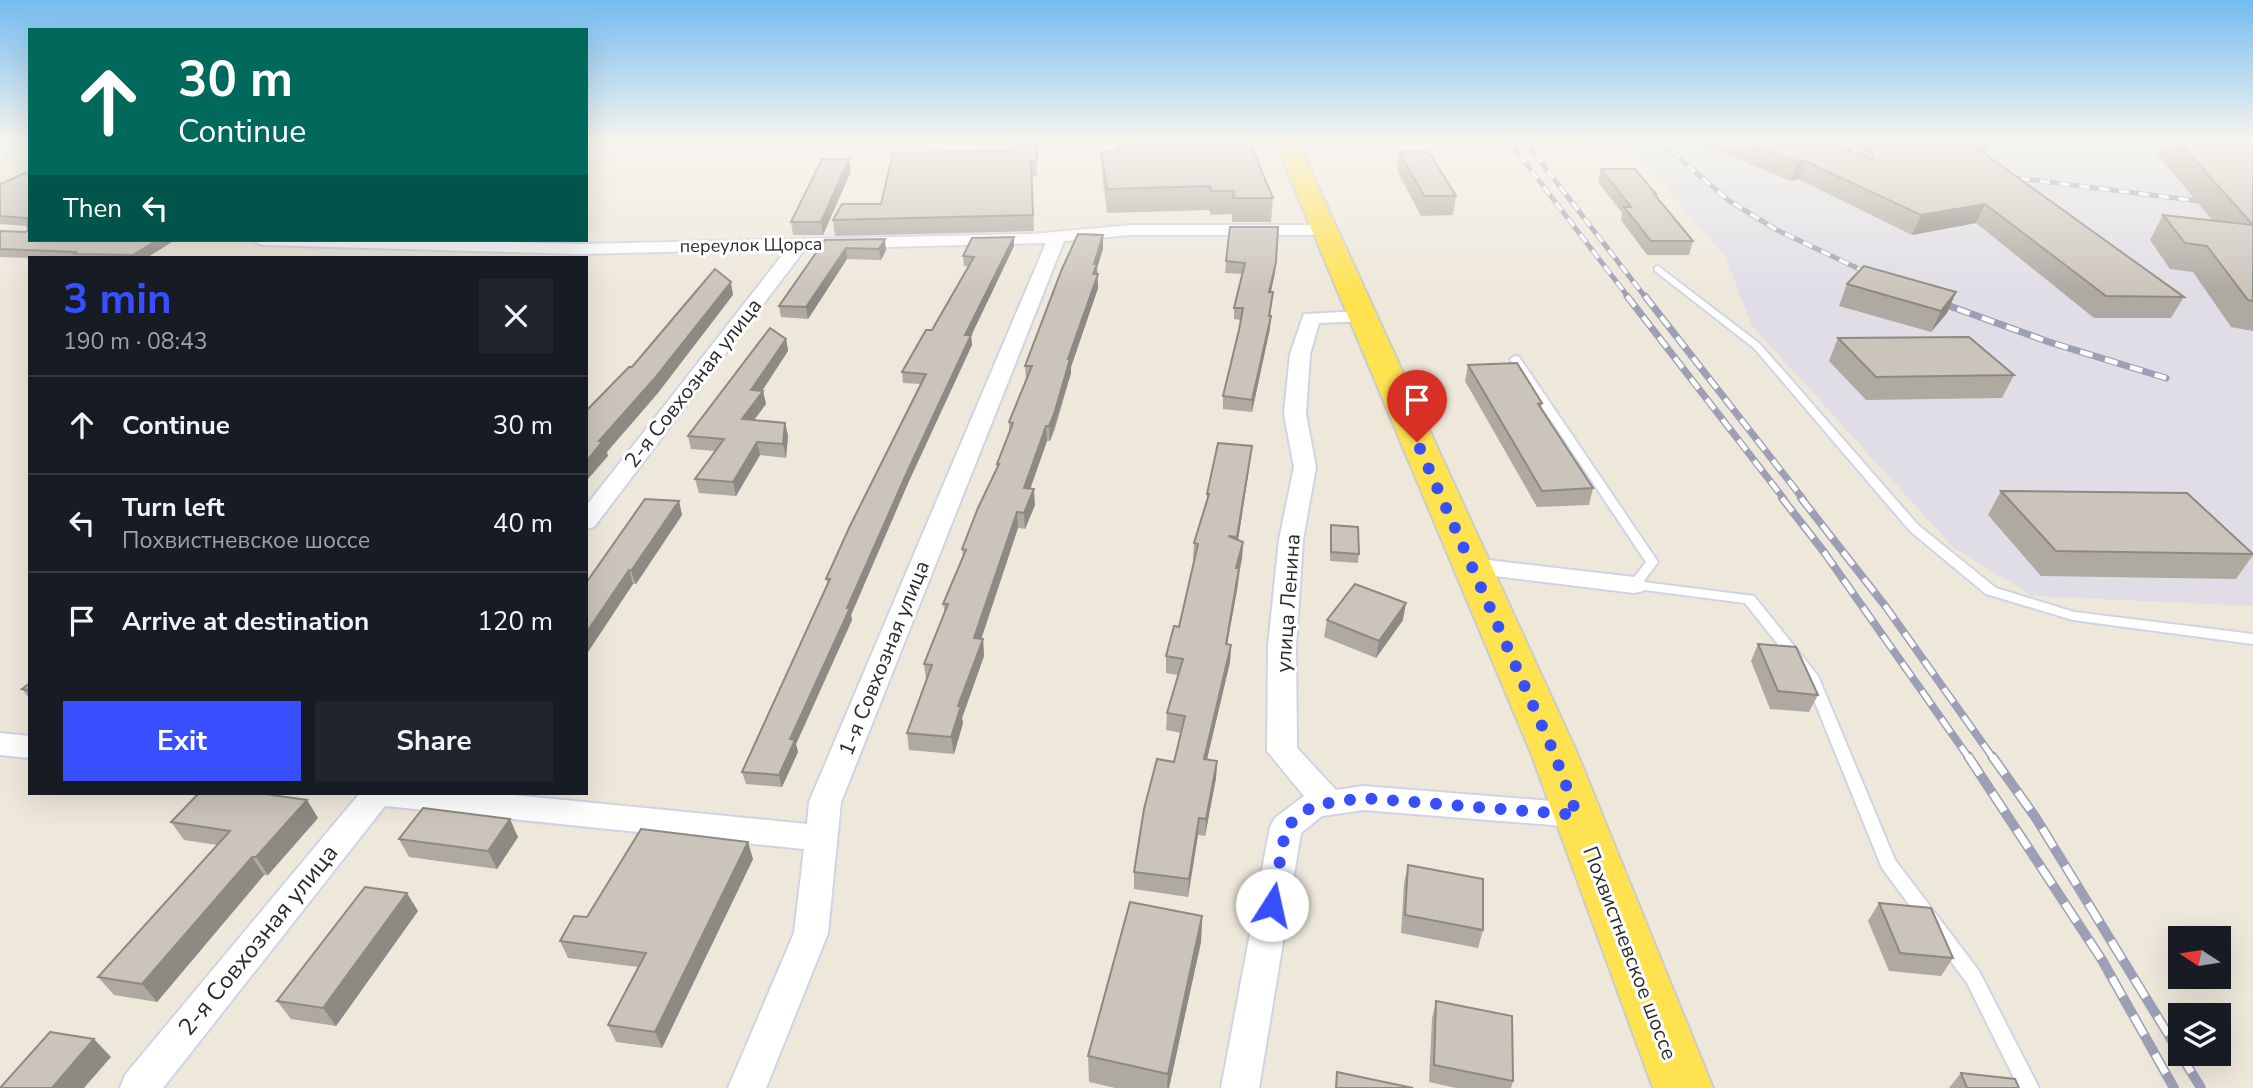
<!DOCTYPE html>
<html lang="en">
<head>
<meta charset="utf-8">
<style>
	:root { --surface:#171b24; --page:#20242c; --text:#f1f3f6; --muted:#9ea1a6; --line:#363941; --accent:#384fff }
	body { margin:0; font-family:"Nunito Sans",sans-serif; background:var(--page); color:var(--text); height:100vh; display:flex; flex-direction:column; font-size:26px; white-space:nowrap }
	* { box-sizing:border-box; margin:0 }
	p { font-size:23px; color:var(--muted) }
	.icon { flex:none; width:38px; height:38px; fill:none; stroke:currentColor; stroke-width:2; stroke-linecap:round; stroke-linejoin:round }
	.map { position:relative; flex:1; overflow:hidden }
	.details { position:absolute; left:28px; top:256px; width:560px; height:539px; display:flex; flex-direction:column; background:var(--surface); border-radius:0px; box-shadow:0 7px 28px #0002 }
	.details>* { flex:none }
	.guide { position:absolute; left:28px; top:28px; width:560px; height:214px; border-radius:0px; box-shadow:0 7px 28px #0002; background:#00695c; color:#fff; overflow:hidden }
	.needle { width:46px; rotate:282deg }
	.buttons { position:absolute; left:2168px; top:926px; display:grid; gap:14px }
	.buttons a { display:grid; place-items:center; width:63px; height:63px; border-radius:0px; background:var(--surface); box-shadow:0 7px 28px #0002; font-size:35px }
	.pin { position:absolute; display:grid; place-items:center; width:60px; height:60px; color:#fff; margin:-72px -30px; border-radius:50% 50% 50% 0; rotate:-45deg; box-shadow:0 0 7px #0007 }
	.pin .icon { rotate:45deg }
	.me { position:absolute; width:77px; margin:-38px; rotate:10deg; stroke-linejoin:round; filter:drop-shadow(0 0 5px #0008) }
	.turn { display:flex; align-items:center; gap:24px; height:147px; padding:0 35px; font-size:32px }
	.turn .icon { width:91px; height:91px; stroke-width:2.5 }
	.turn b { display:block; font-size:49px; line-height:60px }
	.then { display:flex; align-items:center; height:66px; padding:0 35px; background:#0003; gap:14px; font-size:26px }
	.round { display:grid; place-items:center; flex:none; width:74px; height:74px; border-radius:0px; background:var(--page) }
	.headline { display:flex; align-items:center; justify-content:space-between; height:119px; padding:0 35px }
	h1 { font-size:42px; font-weight:700; line-height:52px; color:var(--accent) }
	.button { display:flex; gap:14px; margin-top:auto; padding:14px 35px }
	.button a { flex:1; height:80px; border-radius:0px; background:var(--accent); color:#fff; font-size:28px; font-weight:700; line-height:80px; text-align:center }
	.button a+a { background:var(--page); color:var(--text) }
	ul { padding:0; list-style:none }
	li { display:flex; align-items:center; gap:21px; height:98px; padding:0 35px; border-top:2px solid var(--line) }
	li div { flex:1 }
	li b { display:block; font-size:26px }
	li em { font-style:normal }
	.map>svg:first-child { display:block }
	.industrial { fill:#e0dde6 }
	.lines { fill:none; stroke-linecap:round; stroke-linejoin:round }
	.lane-casing { stroke:#d0d3e5; stroke-width:4 }
	.street-casing { stroke:#d0d3e5; stroke-width:4 }
	.primary-casing { stroke:#ccc; stroke-width:4 }
	.lane { fill:#fff; fill-rule:evenodd }
	.street { fill:#fff; fill-rule:evenodd }
	.primary { fill:#ffe250; fill-rule:evenodd }
	.rail-far3-casing { stroke:#9d9fb7; stroke-width:5 }
	.rail-far2-casing { stroke:#9d9fb7; stroke-width:7 }
	.rail-far1-casing { stroke:#9d9fb7; stroke-width:8 }
	.rail-casing { stroke:#9d9fb7; stroke-width:10 }
	.rail-far3 { stroke:#fff; stroke-width:3.5; stroke-dasharray:10; stroke-linecap:butt }
	.rail-far2 { stroke:#fff; stroke-width:4.5; stroke-dasharray:13; stroke-linecap:butt }
	.rail-far1 { stroke:#fff; stroke-width:5; stroke-dasharray:17; stroke-linecap:butt }
	.rail { stroke:#fff; stroke-width:7; stroke-dasharray:22; stroke-linecap:butt }
	.wall { fill:#aea9a1 }
	.shaded-wall { fill:#8d8983 }
	.building { fill:#cac4bb; stroke:#8d8983; stroke-width:2 }
	.route { stroke:#384fff; stroke-width:12; stroke-dasharray:0 21.6 }
	.labels { text-anchor:middle; stroke-width:6; stroke-linejoin:round; paint-order:stroke }
	.far-street-label { font-size:18px; fill:#2b2b2b; stroke:#fff }
	.street-label { font-size:21px; fill:#2b2b2b; stroke:#fff }
	.near-street-label { font-size:24px; fill:#2b2b2b; stroke:#fff }
</style>
</head>
<body>
<div class="map">
<svg width="2253" height="1088" viewBox="0 0 2253 1088">
	<rect width="100%" height="100%" fill="#eee8db"/>
	<path class="industrial" d="M1578 139H2253V606L2032 596 1953 547 1752 326 1725 256 1638 156 1586 150Z"/>
	<g class="lines">
		<defs>
			<path id="lane" d="M1658 266 1760 344 1918 525 1996 588 2074 612 2253 634V644L2073 620 1986 594 1910 531 1754 348 1655 271V267Z
				M1515 356 1519 357 1658 562 1643 582 1754 596 1818 676 1895 860 1979 971 2039 1088H2019L1967 983 1882 868 1805 678 1745 603 1629 588 1628 585 1646 562 1510 359Z"/>
			<path id="street" d="M16 139H30V144L0 155V146Z
				M1130 225H1324L1332 230 1324 235H1130L1064 241 841 802 828 933 766 1088H728L794 933 804 849 385 806 163 1088H120L125 1075 360 793H494L807 824 809 802 1046 243 805 249 594 527 586 529V506L787 249 580 254 261 245 253 240H432L580 244 1032 234Z
				M1362 311 1369 313 1371 317 1369 321 1319 323 1310 354 1306 414 1316 467 1303 540 1296 646 1297 748 1336 790 1363 786 1577 803 1588 806 1593 815 1588 824 1577 827 1363 810 1322 816 1301 833 1259 1088H1221L1270 827 1275 818 1304 796 1267 751 1268 646 1279 540 1294 467 1284 414 1290 354 1304 314Z
				M1471 558 1634 577 1643 579 1647 585 1643 591 1634 593 1462 572 1458 566 1462 560Z
				M0 733 30 736V758L0 755Z"/>
			<path id="primary" d="M1274 139H1296L1577 753 1713 1088H1653L1531 753Z"/>
		</defs>
		<use href="#lane" class="lane-casing"/>
		<use href="#street" class="street-casing"/>
		<use href="#primary" class="primary-casing"/>
		<use href="#lane" class="lane"/>
		<use href="#street" class="street"/>
		<use href="#primary" class="primary"/>
		<defs>
			<path id="rail-far3" d="M1507 139 1629 298
				M1523 139 1646 298
				M1633 139 1638 144
				M1657 139 1728 200 1775 229 1878 278
				M1793 139 1879 157
				M2000 176 2215 203"/>
			<path id="rail-far2" d="M1627 296 1784 499
				M1645 296 1803 499
				M1933 300 2049 342 2166 378"/>
			<path id="rail-far1" d="M1782 498 1824 552 1969 758
				M1801 498 1886 607 1993 758"/>
			<path id="rail" d="M1968 756 2102 960 2174 1088
				M1992 756 2036 818 2201 1088"/>
		</defs>
		<use href="#rail-far3" class="rail-far3-casing"/>
		<use href="#rail-far2" class="rail-far2-casing"/>
		<use href="#rail-far1" class="rail-far1-casing"/>
		<use href="#rail" class="rail-casing"/>
		<use href="#rail-far3" class="rail-far3"/>
		<use href="#rail-far2" class="rail-far2"/>
		<use href="#rail-far1" class="rail-far1"/>
		<use href="#rail" class="rail"/>
	</g>
	<path class="wall" d="M1036 139 1037 176H1032L1034 231 835 236 833 220 881 204Z
		M1139 139H1248L1273 198 1271 222H1232V214L1211 215 1209 210 1107 213 1102 175 1101 152 1118 151V146L1140 145Z
		M1688 139H1817L1859 155 1854 139H1992L1986 153H1983L2184 297 2171 318H2094L1976 223 1912 235 1798 179 1791 181Z
		M2165 139 2253 140V331L2231 327 2193 272 2170 269 2150 240 2163 215 2213 221 2157 154Z
		M1399 152 1456 196 1453 215 1421 216 1397 171Z
		M1601 169 1656 194V196L1693 241 1689 255H1647L1621 220 1622 213 1598 182Z
		M30 171V240H175L148 257H30V258L0 257V231L25 232 28 230V226L0 224V184Z
		M851 171 823 235H793L791 222Z
		M1230 227 1275 273 1271 292H1273L1270 316V328L1252 412 1223 409V396L1241 320 1234 319V308L1243 274 1225 273Z
		M1103 235V249L1097 268 1098 288 1071 367V373L1055 429 1050 441H1047L1030 488 1035 505 1025 529 1018 528 981 638 983 639 984 656 962 718 963 723 954 754 909 750 907 733 926 679 924 664 945 614 943 604 963 556 962 549 997 468V464L1009 432V422L1026 380 1025 366Z
		M1014 237V246L971 336 972 345 909 481 851 615 852 620 796 744 798 752 782 787 746 784 742 772 828 584 826 579 921 384 903 383 902 372 932 330 969 266H964L963 256Z
		M825 240 886 250 881 260 847 259 808 319 781 317 779 306Z
		M1847 284 1956 292 1947 313 1931 332 1839 306Z
		M1838 338 2014 375 2002 398 1866 400 1829 361Z
		M786 339 788 351 762 391H763L766 404 754 420 785 423 788 436 786 458 760 455 736 496 699 493 695 479 715 451 691 449 688 436Z
		M1468 365 1542 403 1541 409 1593 488 1589 505 1537 507 1465 381Z
		M1252 446 1250 462 1238 540 1243 542 1242 559 1227 645H1231L1230 662 1207 759 1217 761 1216 778 1205 836 1198 835 1188 897 1134 889V872L1174 762 1181 733 1166 730 1167 713 1178 675 1166 673V656L1179 627 1194 560 1193 559 1194 543 1207 502V494Z
		M2001 491 2253 553V555L2236 579 2041 576 1988 515Z
		M679 501 682 515 636 584H633L600 633 586 583Z
		M1331 525 1359 554 1358 563 1330 561V534Z
		M1327 620H1403L1376 658 1324 637Z
		M1758 644 1818 695 1809 712 1770 709 1751 661Z
		M30 683V699L22 689Z
		M307 800 318 818 268 875H264L157 1002 114 995 98 977 217 845 184 840 171 822Z
		M518 837 497 869 409 857 399 839Z
		M753 859 662 1048 616 1042 608 1025 638 967 568 958 560 941 587 917Z
		M1408 865 1483 930 1478 948 1401 933 1404 883Z
		M1879 903 1953 958 1941 976 1889 971 1868 921Z
		M418 911 336 1026 291 1019 277 1001Z
		M1202 916 1201 942 1169 1088H1115L1089 1082 1088 1056Z
		M1436 1001 1513 1081 1511 1088H1456L1429 1082 1432 1018Z
		M1961 1073 2019 1088H1949Z"/>
	<path class="shaded-wall" d="M849 159 851 171 823 235 821 222Z
		M1805 161 1798 179 1791 181 1797 162Z
		M1985 204 1976 223 1912 235 1921 215Z
		M1103 235V249L1097 268 1098 288 1071 367V373L1050 441 1049 426 1093 274 1094 264Z
		M1014 237V246L971 336 972 345 909 481 851 615 852 620 796 744 798 752 782 787 779 775 790 739 965 335Z
		M885 239 886 250 881 260 879 249Z
		M157 240H175L148 257H134L133 255Z
		M846 248 847 259 808 319 806 307Z
		M1276 262 1275 273 1268 303 1269 292Z
		M731 282 733 295 658 393 607 452 608 456 588 479 586 473V462L599 441Z
		M1956 292 1947 313 1931 332 1941 311Z
		M1271 316 1270 328 1252 412V400Z
		M786 339 788 351 754 403 751 390Z
		M763 391 766 404 745 432 742 419Z
		M785 423 788 436 786 458 783 444Z
		M1046 426 1047 441 1025 504 1024 488Z
		M757 442 760 455 736 496 733 482Z
		M1252 446 1250 462 1236 554 1237 537Z
		M1034 489 1035 505 1025 529 1024 513Z
		M679 501 682 515 636 584 631 571Z
		M1017 512 1018 528 976 655 974 638Z
		M1243 542 1242 559 1235 585 1236 568Z
		M1239 568 1238 585 1224 661 1226 644Z
		M629 570 633 584 586 655V633Z
		M1406 603 1403 620 1376 658 1379 641Z
		M983 639 984 656 962 718 963 723 954 754 951 737 958 706Z
		M1231 645 1230 662 1203 776 1204 759Z
		M1217 761 1216 778 1205 836 1206 819Z
		M307 800 318 818 268 875 256 857Z
		M1199 818 1198 835 1188 897 1189 879Z
		M510 819 518 837 497 869 488 851Z
		M748 842 753 859 662 1048 655 1032Z
		M252 857 264 875 157 1002 142 984Z
		M407 893 418 911 336 1026 323 1008Z
		M1202 916 1201 942 1169 1088H1167L1168 1074Z
		M94 1039 111 1057 84 1088H52Z"/>
	<path class="building" d="M1010 139H1036L1037 161H1031L1033 215 833 220 842 204H881L893 153 1010 151Z
		M1144 139H1248L1273 198H1233L1234 191H1212L1210 186 1107 189 1101 152 1119 151 1118 146 1145 145Z
		M1739 139H1817L1874 160 1867 139H1964L2184 297 2106 296 1985 204 1921 215 1805 161 1797 162Z
		M2176 139 2253 140V301L2248 300 2207 246 2185 243 2163 215 2253 225Z
		M1399 152H1429L1456 196H1424Z
		M822 159H849L821 222H791Z
		M1601 169H1635L1656 194H1654L1693 241H1651L1624 207H1631Z
		M30 171V240H157L133 255 73 254 77 252 0 249V231L25 232 28 230 27 218 0 216V184Z
		M1230 227H1278L1276 262 1269 292H1273L1269 316H1271L1252 400 1223 396 1239 330 1243 308H1234L1245 263 1226 261Z
		M1078 234 1103 235 1094 264H1097L1093 274H1098L1068 359H1070L1054 414 1049 426H1046L1024 488 1034 489 1024 513 1017 512 974 638 983 639 958 706H961L951 737 907 733 932 665 924 664 948 604H943L966 550 962 549 978 508 999 464H997L1013 423 1009 422 1032 366H1025L1062 269Z
		M1014 237 965 335H971L908 470 847 608H850L790 739 795 740 779 775 742 772 830 579H826L849 528 926 374 902 372 926 330H932L974 257 963 256 972 238Z
		M885 239 879 249 846 248 806 307 779 306 825 240Z
		M1864 266 1956 292 1941 311 1847 284Z
		M715 269 731 282 654 379 599 441H603L586 462V411L629 367H632Z
		M770 328 786 339 751 390 763 391 742 419 785 423 783 444 757 442 733 482 695 479 724 439 688 436Z
		M1969 337 2014 375 1876 377 1838 338Z
		M1517 363 1542 403 1538 404 1593 488 1542 491 1468 365Z
		M1218 443 1252 446 1237 537 1228 536 1243 542 1236 568H1239L1226 644 1231 645 1204 759 1217 761 1206 819 1199 818 1189 879 1134 872 1144 809 1157 759 1174 762 1185 716 1167 713 1183 659 1166 656 1174 626 1179 627 1198 544 1194 543 1209 494H1207Z
		M2001 491 2187 493 2253 554 2056 551Z
		M645 499 679 501 631 571 629 570 586 633V583Z
		M1331 525 1358 527 1359 554 1331 552Z
		M1355 584 1406 603 1379 641 1327 620Z
		M1758 644 1796 647 1818 695 1778 691Z
		M30 683V690L22 689Z
		M199 793H258L307 800 256 857H252L142 984 98 977 230 831 171 822Z
		M423 808 510 819 488 851 399 839Z
		M641 829 748 842 655 1032 608 1025 646 953 560 941 574 916 587 917Z
		M1408 865 1483 879V930L1405 915Z
		M365 887 407 893 323 1008 277 1001Z
		M1130 902 1202 916 1168 1074 1088 1056Z
		M1879 903 1931 908 1953 958 1900 953Z
		M1436 1001 1512 1016 1513 1081 1434 1065Z
		M50 1032 94 1039 52 1088H0Z
		M1337 1072 1413 1088H1336Z
		M1961 1073 2015 1079 2019 1088H1967Z"/>
	<linearGradient id="sky" x2="0" y2="1"><stop stop-color="#73bcf0"/><stop offset="0.48" stop-color="#f7f5ef"/><stop offset="1" stop-color="#f7f5ef" stop-opacity="0"/></linearGradient>
	<rect width="2253" height="292" fill="url(#sky)"/>
	<g class="lines">
		<path class="route" d="M1272 905 1286 827 1314 805 1363 798 1577 815 1554 753 1417 442"/>
	</g>
	<g class="labels">
		<g class="far-street-label">
			<text transform="translate(751 245) rotate(-1)" y="6">переулок Щорса</text>
		</g>
		<g class="street-label">
			<text transform="translate(693 383) rotate(-52)" y="7">2-я Совхозная улица</text>
			<text transform="translate(1288 603) rotate(-86)" y="7">улица Ленина</text>
			<text transform="translate(884 658) rotate(-68)" y="7">1-я Совхозная улица</text>
			<text transform="translate(1630 953) rotate(69)" y="7">Похвистневское шоссе</text>
		</g>
		<g class="near-street-label">
			<text transform="translate(258 940) rotate(-51)" y="8">2-я Совхозная улица</text>
		</g>
	</g>
</svg>
<div class="buttons">
<a><svg class="needle" viewBox="-14 -14 28 28"><path d="M0-13l5 13h-10z" fill="#e53935"/><path d="M0 13l5-13h-10z" fill="#9ea1a6"/></svg></a>
<a><svg class="icon" aria-label="layers" viewBox="0 0 24 24"><path d="M12 4l9 5-9 5-9-5zM3 14l9 5 9-5"/></svg></a>
</div>
<div class="pin" style="left:1417px;top:442px;background:#d93025"><svg class="icon" aria-label="arrive" viewBox="0 0 24 24"><path d="M6 21V4h12l-3 4 3 4H6"/></svg></div>
<svg class="me" style="left:1272px;top:905px" viewBox="-20 -20 40 40"><circle r="19" fill="#fff"/><path d="M0-13L10 11 0 6-10 11z" fill="#384fff"/></svg>
<div class="guide">
<div class="turn"><svg class="icon" aria-label="ahead" viewBox="0 0 24 24"><path d="M12 20V5M6 11l6-6 6 6"/></svg><div><b>30 m</b>Continue</div></div>
<div class="then">Then<svg class="icon" aria-label="left" viewBox="0 0 24 24"><path d="M17 20v-9H6M10 6l-5 5 5 5"/></svg></div>
</div>
<section class="details">
<div class="headline"><div><h1>3 min</h1><p>190 m · 08:43</p></div><a class="round"><svg class="icon" aria-label="close" viewBox="0 0 24 24"><path d="M6 6l12 12M18 6L6 18"/></svg></a></div>
<ul>
<li><svg class="icon" aria-label="ahead" viewBox="0 0 24 24"><path d="M12 20V5M6 11l6-6 6 6"/></svg><div><b>Continue</b></div><em>30 m</em></li>
<li><svg class="icon" aria-label="left" viewBox="0 0 24 24"><path d="M17 20v-9H6M10 6l-5 5 5 5"/></svg><div><b>Turn left</b><p>Похвистневское шоссе</p></div><em>40 m</em></li>
<li><svg class="icon" aria-label="arrive" viewBox="0 0 24 24"><path d="M6 21V4h12l-3 4 3 4H6"/></svg><div><b>Arrive at destination</b></div><em>120 m</em></li>
</ul>
<div class="button"><a>Exit</a><a>Share</a></div>
</section>
</div>
</body>
</html>
